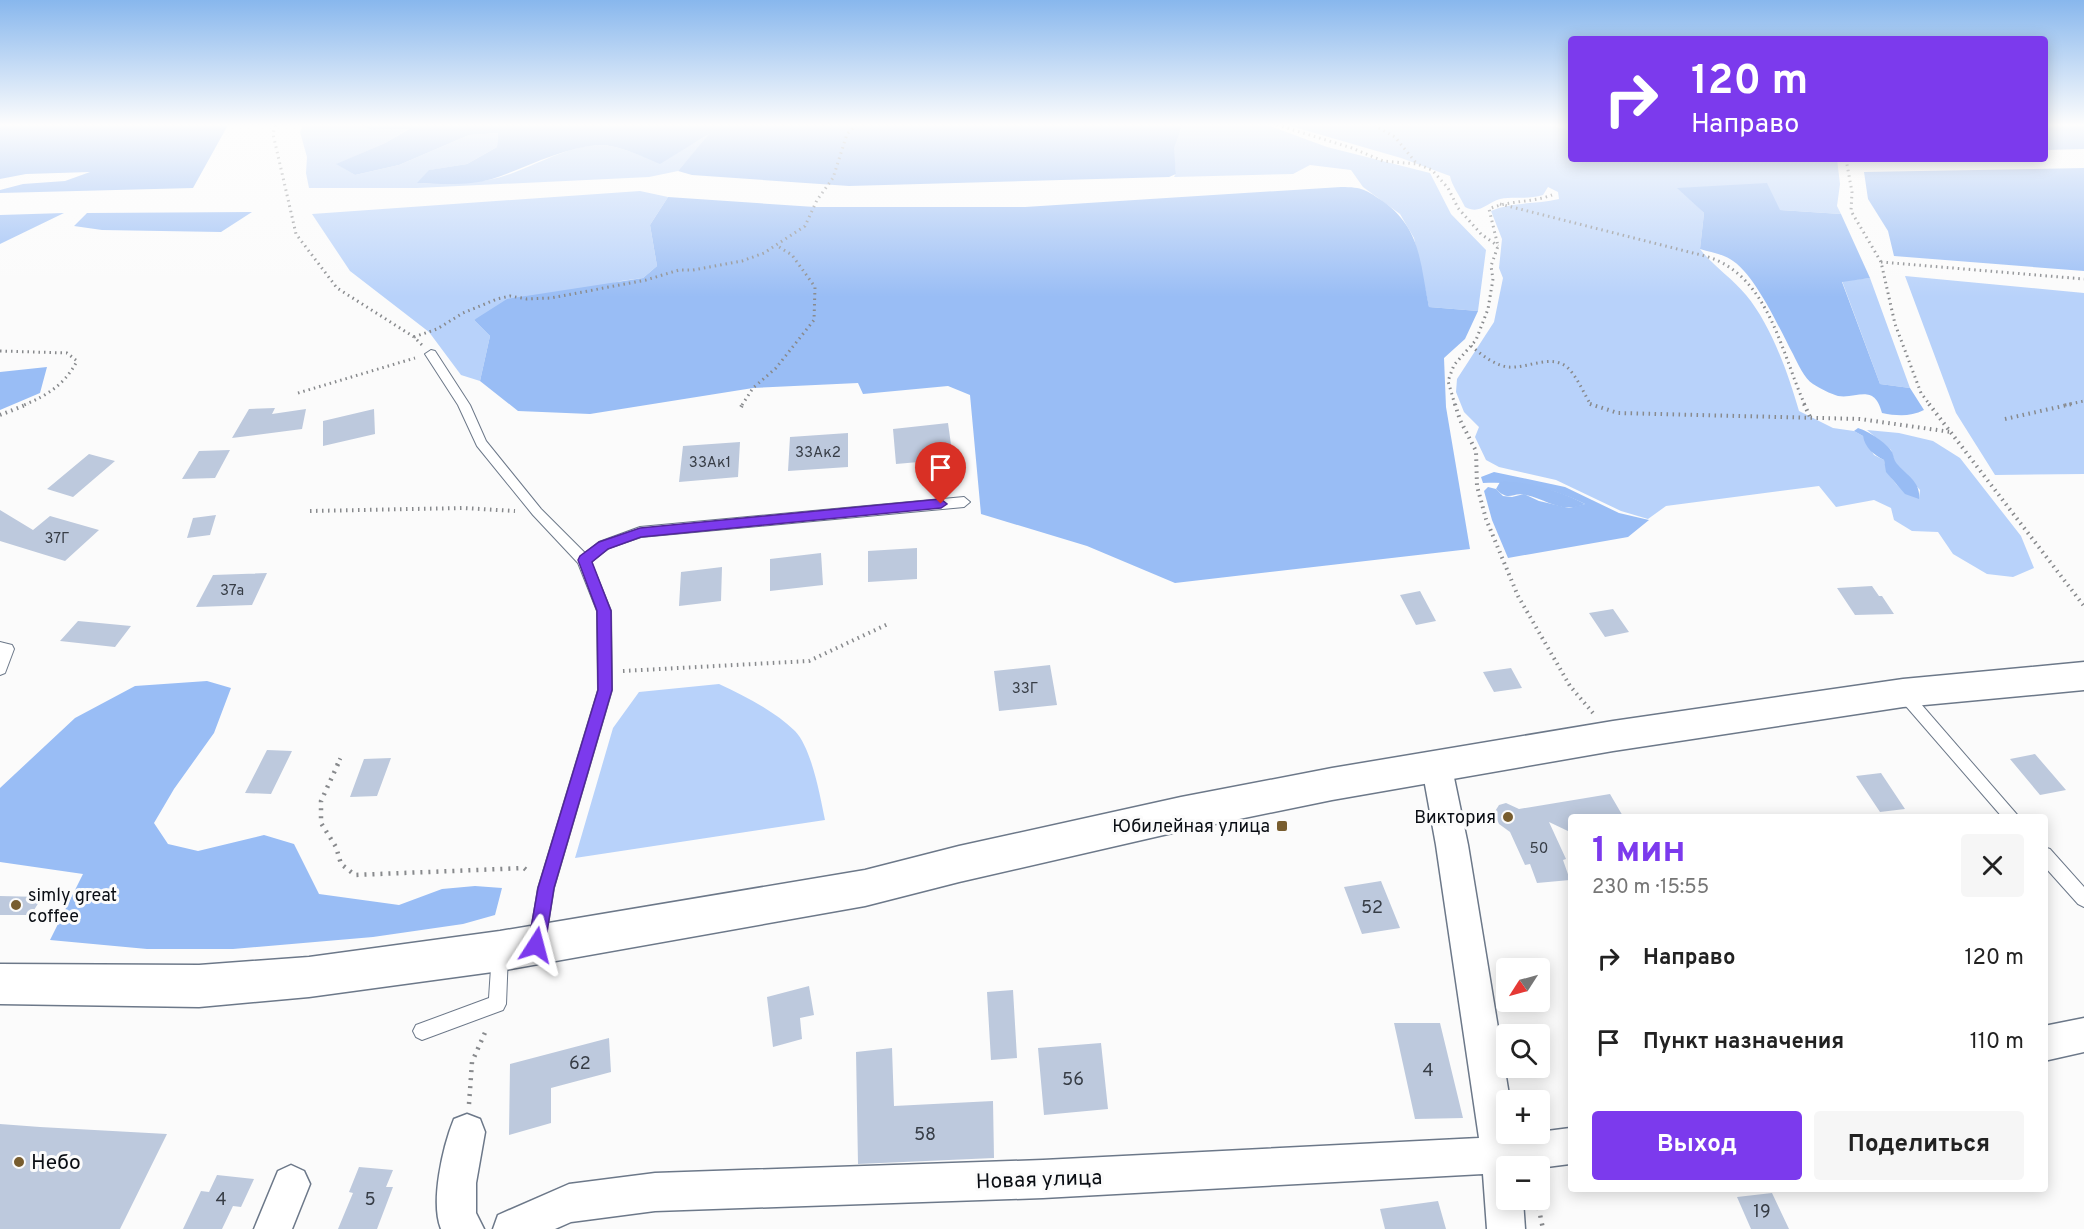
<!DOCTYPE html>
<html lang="ru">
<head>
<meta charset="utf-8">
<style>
	:root { --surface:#fff; --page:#f6f6f6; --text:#222; --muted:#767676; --accent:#7c3aed }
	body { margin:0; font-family:Overpass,sans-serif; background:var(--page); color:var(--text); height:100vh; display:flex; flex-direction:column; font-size:22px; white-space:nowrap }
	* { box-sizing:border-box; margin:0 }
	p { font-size:20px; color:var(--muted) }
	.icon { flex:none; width:33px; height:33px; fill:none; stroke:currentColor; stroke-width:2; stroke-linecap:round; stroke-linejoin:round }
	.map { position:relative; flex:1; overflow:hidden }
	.panel { position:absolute; left:1568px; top:814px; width:480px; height:378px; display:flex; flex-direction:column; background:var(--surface); border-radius:6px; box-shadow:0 3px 15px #0003 }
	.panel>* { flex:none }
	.hud { position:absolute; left:1568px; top:36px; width:480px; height:126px; border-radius:6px; box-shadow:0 3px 15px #0003; background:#7c3aed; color:#fff; overflow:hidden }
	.needle { width:39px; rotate:234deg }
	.fabs { position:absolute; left:1496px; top:958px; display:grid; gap:12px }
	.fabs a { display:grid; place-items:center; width:54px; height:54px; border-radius:6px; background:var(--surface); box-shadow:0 3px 15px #0003; font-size:30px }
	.pin { position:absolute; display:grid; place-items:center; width:51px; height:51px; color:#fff; margin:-62px -26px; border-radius:50% 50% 50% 0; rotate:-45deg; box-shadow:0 0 6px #0007 }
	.pin .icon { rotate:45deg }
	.me { position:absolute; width:66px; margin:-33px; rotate:9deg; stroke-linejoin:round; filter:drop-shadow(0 0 4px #0008) }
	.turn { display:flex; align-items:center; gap:21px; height:126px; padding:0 24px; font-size:27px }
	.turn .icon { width:78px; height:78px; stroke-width:2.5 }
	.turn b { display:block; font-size:42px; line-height:51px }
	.round { display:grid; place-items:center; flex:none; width:63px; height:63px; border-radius:6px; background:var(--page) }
	.summary { display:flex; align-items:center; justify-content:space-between; height:102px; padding:0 24px }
	h1 { font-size:36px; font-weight:700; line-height:45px; color:var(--accent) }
	.action { display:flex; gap:12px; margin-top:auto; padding:12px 24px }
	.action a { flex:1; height:69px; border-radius:6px; background:var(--accent); color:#fff; font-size:24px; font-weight:700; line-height:69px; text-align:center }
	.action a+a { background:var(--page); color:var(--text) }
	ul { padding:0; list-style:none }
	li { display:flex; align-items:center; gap:18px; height:84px; padding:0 24px }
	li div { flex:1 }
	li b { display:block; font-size:22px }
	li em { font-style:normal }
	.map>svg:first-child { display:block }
	.green { fill:#b8d2fa }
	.forest { fill:#99bdf5 }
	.water { fill:#98bcf4 }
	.building { fill:#bdc9dd }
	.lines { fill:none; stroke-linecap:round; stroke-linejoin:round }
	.lane-casing { stroke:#6c7889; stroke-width:2 }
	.street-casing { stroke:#6c7889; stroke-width:3 }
	.secondary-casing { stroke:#6c7889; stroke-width:3 }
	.path-far2 { stroke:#888a8d; stroke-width:3; stroke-dasharray:1.5 4; stroke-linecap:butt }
	.path-far1 { stroke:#888a8d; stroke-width:4; stroke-dasharray:1.5 4.5; stroke-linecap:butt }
	.path { stroke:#888a8d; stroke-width:4.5; stroke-dasharray:2 6; stroke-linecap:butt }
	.lane { fill:#fff; fill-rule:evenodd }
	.street { fill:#fff; fill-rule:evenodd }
	.secondary { fill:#fff; fill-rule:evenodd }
	.route { fill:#7c3aed; stroke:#51269a; stroke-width:1.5 }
	.poi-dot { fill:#785d2f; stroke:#fbfbfb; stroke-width:2 }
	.labels { text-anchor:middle; stroke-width:6; stroke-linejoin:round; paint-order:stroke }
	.number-label { font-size:15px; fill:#373d46 }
	.poi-label { font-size:18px; fill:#0a0e14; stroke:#fbfbfb; text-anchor:end }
	.near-number-label { font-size:18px; fill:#373d46 }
	.near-poi-label { font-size:21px; fill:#0a0e14; stroke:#fbfbfb; text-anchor:start }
	.near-street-label { font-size:21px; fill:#0a0e14; stroke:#fbfbfb }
</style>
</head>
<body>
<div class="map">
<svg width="2084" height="1229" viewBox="0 0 2084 1229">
	<rect width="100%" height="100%" fill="#fbfbfb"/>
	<path class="green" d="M303 125H361L371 130 410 128 385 143 337 164 355 175 399 165 469 135 498 133 497 147 467 164 430 170 418 183C441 184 466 184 488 180 526 173 559 147 598 145 616 144 644 157 660 163L711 133 678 171 649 177 417 188H309L306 173 307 157 300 132Z
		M1183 125H1267L1327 147 1430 173 1451 214 1486 250 1478 311 1429 307 1414 238 1400 214 1363 187 1351 170 1310 165 1293 174 1174 177 1176 173 1173 147Z
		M1287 125H1550L1570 131V159H1837L1840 184 1837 206 1841 214 1780 210 1678 188 1704 213 1700 249C1713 266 1732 278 1746 295 1771 325 1788 373 1799 411L1833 428 1854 431 1863 436 1874 455 1884 460C1887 478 1902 493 1919 498L1920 490 1895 463 1891 450 1867 430 1899 433 1933 441 1960 458 2021 536 2034 568 2013 577 1987 574 1953 554 1938 532 1912 531 1894 520 1891 508 1874 500 1836 507 1819 486 1666 506 1648 519 1621 511 1556 480 1499 467 1486 460 1475 437 1479 427 1464 412 1456 392 1457 379 1494 322 1503 278 1499 268 1502 239 1491 211C1514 201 1536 205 1559 199L1558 192 1548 187 1543 195C1527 200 1514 196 1500 199 1486 203 1480 215 1465 207 1461 198 1451 184 1450 176L1401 158Z
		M640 191 668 197 650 225 657 266 643 278 621 281 474 320 490 336 480 381 461 375 429 332 350 271 312 214Z
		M1905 276 2084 293V474L1995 475 1956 413Z
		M1870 278 1910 388 1880 384 1842 281Z
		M719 684C745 696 774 711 795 731 812 749 820 796 825 820L575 858 613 728 639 692Z"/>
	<path class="forest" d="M0 125H228L193 188 0 193V190L23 184 65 181 90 172 26 174 0 179Z
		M361 125H1182V126L1174 148 1176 174 1169 177 849 186 692 175 678 171 709 134 660 164C644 157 616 144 598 145 561 148 526 168 492 179 469 186 441 184 417 183L429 170 467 164 497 147 498 133 469 135 399 165 355 175 336 164 385 143 409 129 371 130Z
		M2045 125H2084V149L2045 150Z
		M2084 168V271L1894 256 1888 231 1868 199 1864 172Z
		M1767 183 1780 210 1841 214 1870 278 1842 282 1880 384 1910 388 1924 410C1910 417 1897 416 1882 413 1874 383 1858 399 1838 396 1831 394 1819 388 1813 384 1804 378 1798 364 1793 354 1780 330 1755 273 1730 259 1722 254 1710 252 1700 249L1704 213 1677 188Z
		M1341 187C1363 187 1366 190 1384 202 1422 230 1420 265 1429 307L1478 311 1465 339 1444 358 1446 407 1470 549 1175 583 1087 546 981 514 970 395 948 386 863 394 858 383 753 388 590 414 518 411 480 381 490 336 474 320 507 299 643 278 657 266 650 225 668 197 815 207H1025Z
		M252 212 221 232 102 230 74 226 87 213Z
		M64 213 0 244V215Z
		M47 367 40 393 0 410V372Z
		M1494 472 1565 487 1619 513 1649 520 1628 537 1508 558 1492 520 1484 491 1488 487 1496 489 1503 496 1512 497 1524 494 1539 501 1569 508 1585 504C1553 488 1518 481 1483 483L1481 477Z
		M207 681 231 688 214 733 174 789 154 823 168 844 198 851 264 835 294 844 319 894 399 905 442 889 475 886 502 888 495 915 463 924 373 937 233 949H147L50 940 83 874 0 862V788L75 718 135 686Z"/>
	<path class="water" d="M1858 428C1868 431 1887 443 1892 452 1894 457 1894 461 1898 465 1908 476 1921 483 1919 499L1905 494 1886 472 1884 460C1874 455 1865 448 1863 436L1854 431Z
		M1500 482C1526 480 1562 492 1585 504 1562 514 1548 500 1526 495 1512 491 1510 503 1496 489Z"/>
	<path class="building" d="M275 408 272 414 306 409 302 429 232 438 249 409Z
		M374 409 375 434 323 446V421Z
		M948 423 953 459 896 464 893 429Z
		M848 433V467L788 471 790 437Z
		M740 442 738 477 679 482 683 446Z
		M230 450 215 478 182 479 199 451Z
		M89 454 115 461 73 497 47 489Z
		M0 510 33 530 50 516 99 530 65 561 0 541Z
		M216 515 210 535 187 538 193 518Z
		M917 548V579L868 582V551Z
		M821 553 823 585 770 591V559Z
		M722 567 721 601 679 606 681 572Z
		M267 573 252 605 196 607 213 575Z
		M1872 586 1879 596H1882L1894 614 1855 615 1837 588Z
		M1420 591 1436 621 1416 625 1400 595Z
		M1613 609 1629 632 1605 637 1589 613Z
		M78 621 131 626 115 647 60 641Z
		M1050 665 1057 705 999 711 994 671Z
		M1511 668 1522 688 1494 692 1483 672Z
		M267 750 292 751 271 794 245 793Z
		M2035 754 2066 790 2040 795 2010 759Z
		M391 758 377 796 350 797 364 759Z
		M1881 773 1905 809 1880 812 1856 776Z
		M1610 794 1624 818H1570V832L1549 822 1566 859 1563 860 1570 880 1537 883 1530 864 1525 865 1510 832 1499 824 1494 813 1499 805 1506 803 1519 809Z
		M1381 881 1400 928 1362 934 1344 887Z
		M0 896 42 897 31 915H0Z
		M809 986 814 1015 800 1018 802 1039 773 1047 767 997Z
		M1013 990 1017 1058 991 1060 987 992Z
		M1394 1023H1440L1463 1118 1415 1119Z
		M609 1038 611 1072 551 1088V1123L509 1135 510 1064Z
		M1101 1043 1108 1109 1044 1115 1038 1048Z
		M892 1048 894 1106 993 1101 994 1158 858 1164 856 1052Z
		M0 1124 40 1127 167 1134 120 1229H0Z
		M359 1167 393 1170 386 1187H393L377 1229H338L353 1193 349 1192Z
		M217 1175 254 1179 241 1207 233 1206 222 1229H183L201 1191 209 1192Z
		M1772 1193 1789 1229H1751L1737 1197Z
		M1438 1201 1446 1229H1385L1380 1209Z"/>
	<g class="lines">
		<defs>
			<path id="lane" d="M431 350 435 351 470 405 486 441 541 509 585 553 599 542 640 527 964 497 970 502 964 507 641 537 609 548 591 562 611 611 612 690 554 888 545 943 543 949 537 951 531 949 529 943 538 888 598 690 597 611 578 563 533 515 477 446 458 405 425 354Z
				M0 642 12 645 14 649 5 673 0 675Z
				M1903 687 1908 689 2020 818H2003L1898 697 1896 693 1898 689Z
				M2044 847 2050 849 2084 887V907L2078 904 2044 866Z
				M500 945 506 947 508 953 506 1004 503 1010 422 1040 416 1037 413 1031 416 1025 489 998 492 953 494 947Z"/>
			<path id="street" d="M1437 755 1448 759 1452 768 1468 845 1510 1101H1506V1134H1539V1132L1570 1128V1164L1539 1168 1506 1167V1200H1523L1525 1229H1487L1483 1174 1043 1198 655 1211 571 1222 555 1229H493L498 1215 569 1184 655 1173 1043 1160 1479 1138 1436 845 1422 768 1426 759Z
				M2084 1018V1052L2044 1061V1026Z
				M467 1114 480 1119 485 1132 476 1183V1213L484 1229H441C430 1202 443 1146 454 1119Z
				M291 1165 304 1171 310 1184 292 1229H254L278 1171Z"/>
			<path id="secondary" d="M2084 662V690L1903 707 1613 751 1332 800 1181 831 959 882 865 906 500 971 309 997 199 1007 0 1004V964L199 965 309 957 500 931 865 870 959 846 1181 797 1332 768 1613 721 1903 679Z"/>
		</defs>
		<use href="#lane" class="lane-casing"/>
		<use href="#street" class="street-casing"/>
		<use href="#secondary" class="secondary-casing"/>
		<path class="path-far2" d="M275 125 273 134 296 234 337 288 414 337 422 345
			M1277 125 1352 148 1383 161 1417 164 1432 170 1448 188 1458 208 1481 234 1498 246
			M1374 125 1395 137 1417 164
			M1846 159 1852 192 1851 211 1881 262 1895 324 1921 393 1930 405
			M1500 204 1705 256C1769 274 1781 353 1805 405
			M1881 262 2084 279
			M414 337 437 329 463 313 497 299 510 296 527 299 551 298 646 280 679 270H693L742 261 764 253 805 226 817 200 833 178 847 134 856 125
			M1471 346C1482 355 1494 365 1508 367 1527 369 1552 353 1568 368 1578 378 1584 394 1591 405
			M0 351 67 353 77 361C65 384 48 395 24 405
			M298 393 415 358
			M742 405 753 388 776 368 814 320 815 287 792 255 776 245
			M1455 405 1448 381 1454 365 1476 340 1488 309 1493 279 1491 266 1498 246 1489 209C1509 200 1531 203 1552 195
			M2065 405 2084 401"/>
		<path class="path-far1" d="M1455 404 1460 420 1476 451 1477 486 1486 519 1518 596 1570 686 1593 713
			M1590 404 1618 413 1860 419 1951 432
			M1804 404 1811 419
			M1929 404 2084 606
			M741 407 743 404
			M0 415 28 404
			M2005 419 2072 404
			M310 511 463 508 515 511
			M623 671 809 661 888 624
			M337 765 341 757"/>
		<path class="path" d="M338 764 321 801V823L336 847 341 864 355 875 524 868 530 873
			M469 1104 472 1062 487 1028
			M1537 1200 1543 1229"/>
		<use href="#lane" class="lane"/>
		<use href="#street" class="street"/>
		<use href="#secondary" class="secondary"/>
	</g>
	<linearGradient id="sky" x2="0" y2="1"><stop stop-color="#88b7ed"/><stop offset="0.42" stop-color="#fdfdfd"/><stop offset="1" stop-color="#fdfdfd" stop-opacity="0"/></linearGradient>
	<rect width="2084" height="297" fill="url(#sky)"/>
	<path class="route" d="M941 499 947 504 941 508 641 537 608 549 592 562 611 611 612 690 554 888 545 945 542 951 536 953 530 951 528 945 538 888 598 690 597 611 578 560 580 556 599 542 640 528Z"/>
	<g class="poi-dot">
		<circle cx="1508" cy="817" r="6"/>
		<rect x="1276" y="820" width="12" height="12" rx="3"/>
		<circle cx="16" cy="905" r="6"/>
		<circle cx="19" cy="1162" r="6"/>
	</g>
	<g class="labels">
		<g class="number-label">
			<text x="818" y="457">33Ак2</text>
			<text x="710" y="467">33Ак1</text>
			<text x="57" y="543">37Г</text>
			<text x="232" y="595">37а</text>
			<text x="1025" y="693">33Г</text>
			<text x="1539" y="853">50</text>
		</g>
		<g class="poi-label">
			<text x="1496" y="823">Виктория</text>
			<text x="1270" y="832">Юбилейная улица</text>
			<text x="28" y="901" text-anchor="start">simly great<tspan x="28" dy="21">coffee</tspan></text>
		</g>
		<g class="near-number-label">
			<text x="1372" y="913">52</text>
			<text x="580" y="1069">62</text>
			<text x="1428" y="1076">4</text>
			<text x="1073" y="1085">56</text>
			<text x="925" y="1140">58</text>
			<text x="221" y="1205">4</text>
			<text x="370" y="1205">5</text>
			<text x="1762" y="1217">19</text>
		</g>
		<g class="near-poi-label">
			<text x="31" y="1169">Небо</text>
		</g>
		<g class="near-street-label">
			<text transform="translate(1039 1179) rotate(-2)" y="7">Новая улица</text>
		</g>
	</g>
</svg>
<div class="fabs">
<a><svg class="needle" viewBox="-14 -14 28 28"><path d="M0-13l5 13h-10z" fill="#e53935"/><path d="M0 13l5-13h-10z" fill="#767676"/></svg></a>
<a><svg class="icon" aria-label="search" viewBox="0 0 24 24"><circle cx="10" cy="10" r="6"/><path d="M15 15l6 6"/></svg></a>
<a>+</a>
<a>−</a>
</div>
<div class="pin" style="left:941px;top:504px;background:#d93025"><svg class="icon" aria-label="arrive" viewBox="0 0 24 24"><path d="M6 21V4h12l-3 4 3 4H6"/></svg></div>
<svg class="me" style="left:536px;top:945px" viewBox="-20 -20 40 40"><path d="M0-17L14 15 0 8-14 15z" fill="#7c3aed" stroke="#fff" stroke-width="4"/></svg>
<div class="hud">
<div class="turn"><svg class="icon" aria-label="right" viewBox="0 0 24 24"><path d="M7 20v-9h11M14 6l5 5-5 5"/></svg><div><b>120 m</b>Направо</div></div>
</div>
<section class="panel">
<div class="summary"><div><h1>1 мин</h1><p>230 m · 15:55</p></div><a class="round"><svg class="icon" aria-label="close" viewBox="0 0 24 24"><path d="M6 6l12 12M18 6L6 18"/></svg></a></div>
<ul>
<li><svg class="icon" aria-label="right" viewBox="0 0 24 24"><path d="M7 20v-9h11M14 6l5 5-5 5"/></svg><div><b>Направо</b></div><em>120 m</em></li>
<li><svg class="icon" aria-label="arrive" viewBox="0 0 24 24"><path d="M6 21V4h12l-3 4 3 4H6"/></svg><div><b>Пункт назначения</b></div><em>110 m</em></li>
</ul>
<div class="action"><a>Выход</a><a>Поделиться</a></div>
</section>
</div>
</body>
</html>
